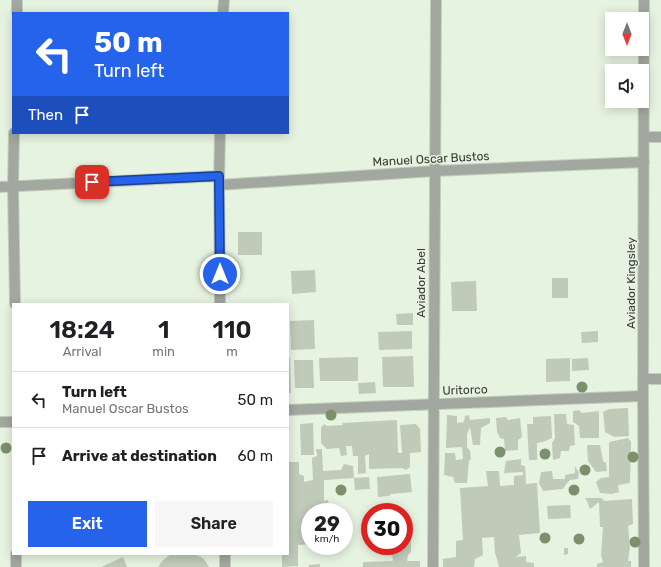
<!DOCTYPE html>
<html lang="en">
<head>
<meta charset="utf-8">
<style>
	:root { --surface:#fff; --page:#f6f6f6; --text:#202124; --muted:#757577; --line:#e0e0e0; --accent:#2563eb }
	body { margin:0; font-family:Rubik,sans-serif; background:var(--page); color:var(--text); height:100vh; display:flex; flex-direction:column; font-size:15px; white-space:nowrap }
	* { box-sizing:border-box; margin:0 }
	p { font-size:13px; color:var(--muted) }
	.icon { flex:none; width:22px; height:22px; fill:none; stroke:currentColor; stroke-width:2; stroke-linecap:round; stroke-linejoin:round }
	.map { position:relative; flex:1; overflow:hidden }
	.panel { position:absolute; left:12px; top:303px; width:277px; height:252px; display:flex; flex-direction:column; background:var(--surface); border-radius:0px; box-shadow:0 2px 10px #0003 }
	.panel>* { flex:none }
	.hud { position:absolute; left:12px; top:12px; width:277px; height:122px; border-radius:0px; box-shadow:0 2px 10px #0003; background:#2563eb; color:#fff; overflow:hidden }
	.needle { width:26px; rotate:180deg }
	.tools { position:absolute; left:605px; top:12px; display:grid; gap:8px }
	.tools a { display:grid; place-items:center; width:44px; height:44px; border-radius:0px; background:var(--surface); box-shadow:0 2px 10px #0003; font-size:20px }
	.speed { position:absolute; left:301px; top:503px; display:flex; gap:8px; font-size:20px; font-weight:700; text-align:center }
	.speed>* { display:grid; place-content:center; width:52px; height:52px; border-radius:50%; background:var(--surface); box-shadow:0 2px 10px #0003; line-height:1 }
	.speed small { font-size:10px; font-weight:400 }
	.speed .limit { border:6px solid #d22; background:#fff; color:#111 }
	.pin { position:absolute; display:grid; place-items:center; width:34px; height:34px; color:#fff; margin:-17px; border-radius:8px; box-shadow:0 2px 6px #0006 }
	.me { position:absolute; width:44px; margin:-22px; rotate:0deg; stroke-linejoin:round; filter:drop-shadow(0 0 3px #0008) }
	.turn { display:flex; align-items:center; gap:14px; height:84px; padding:0 16px; font-size:18px }
	.turn .icon { width:52px; height:52px; stroke-width:2.5 }
	.turn b { display:block; font-size:28px; line-height:34px }
	.then { display:flex; align-items:center; height:38px; padding:0 16px; background:#0003; gap:8px; font-size:15px }
	.eta { display:flex; justify-content:space-evenly; align-items:center; height:68px; text-align:center }
	.eta b { font-size:24px; font-weight:600; line-height:28px }
	.primary-button { display:flex; gap:8px; margin-top:auto; padding:8px 16px }
	.primary-button a { flex:1; height:46px; border-radius:0px; background:var(--accent); color:#fff; font-size:16px; font-weight:600; line-height:46px; text-align:center }
	.primary-button a+a { background:var(--page); color:var(--text) }
	ul { padding:0; list-style:none }
	li { display:flex; align-items:center; gap:12px; height:56px; padding:0 16px; border-top:1px solid var(--line) }
	li div { flex:1 }
	li b { display:block; font-size:15px }
	li em { font-style:normal }
	.map>svg:first-child { display:block }
	.building { fill:#bfcab9 }
	.lines { fill:none; stroke-linecap:round; stroke-linejoin:round }
	.street-casing { stroke:#c3cebe; stroke-width:12 }
	.street { stroke:#a2a79f; stroke-width:10 }
	.tree { fill:#7b916c }
	.route-casing { stroke:#184099; stroke-width:10 }
	.route { stroke:#2563eb; stroke-width:7 }
	.labels { text-anchor:middle; stroke-width:3; stroke-linejoin:round; paint-order:stroke }
	.street-label { font-size:12px; fill:#353a33; stroke:#e7f3e1 }
</style>
</head>
<body>
<div class="map">
<svg width="661" height="567" viewBox="0 0 661 567">
	<rect width="100%" height="100%" fill="#e7f3e1"/>
	<path class="building" d="M238 232H262V255H238Z
		M315 270 316 292 292 294 291 271Z
		M552 278H568V298H552Z
		M476 281 477 311H452L451 282Z
		M413 313V325H397L396 314Z
		M314 320 315 349 291 350 290 321Z
		M412 331V349L379 350 378 332Z
		M598 331V342L582 343 581 332Z
		M413 356 414 387H383L382 357Z
		M358 357V381H320L319 358Z
		M288 358H290L291 393H288Z
		M570 358V381L546 382V359Z
		M588 358 589 370 572 371V359Z
		M294 360H313L314 388H295Z
		M375 382 376 393 359 394 358 383Z
		M628 408 629 436 614 437 605 432 603 412 609 409Z
		M579 410 582 413 599 411V438H580L579 426 573 422V411Z
		M554 414H566L567 424 574 425 575 445 570 446 569 451H561L560 458 553 460 552 443 555 438Z
		M447 415 457 416V423L464 422 465 416 469 415 470 420 490 418V423L481 428 480 445H473L470 427 467 434V447L470 451 471 459 469 461 467 483H455L453 477 444 475 445 453H455L456 460 463 459 462 447 446 448Z
		M551 416 552 438 543 442 537 443V460H529L527 424H533V417Z
		M506 417 508 420 520 418 522 437 518 440V450L505 451 504 439 500 438 497 432 496 418Z
		M397 420 398 453H402L400 425 416 424 420 429 421 452 410 453V467L406 470 402 468 369 469V454L365 456 366 473 358 474V456H353L352 446H346L347 455 341 456 339 448 327 449 321 443V428L324 424 327 426 343 425 342 423Z
		M313 423 314 455H301L300 424Z
		M628 438 631 442 630 483 618 485 619 492 612 494 600 493 596 482 601 478 609 477V442Z
		M587 445H600L603 461 606 463 607 471 596 472 588 461Z
		M316 449H322L323 471 341 470 344 464 353 466 354 478 324 480V501L328 500 330 512H310V544L298 545V566L282 567V554H288V462H299V474L304 476V482L313 480 312 458 317 456Z
		M521 459V465L525 466 526 484 537 483 540 533 519 535 521 553 516 557 526 556V562L534 563V567H499L497 559 495 553 494 537 482 538 483 555 475 559 474 567H443V559L456 557V541L463 540 460 488 488 486 486 471H499L500 486 514 485V476L523 475V472L504 473 506 461Z
		M575 466 579 473 578 479 570 480 567 483 563 489 543 491 539 483 541 472 552 471 553 479H565V475L575 473Z
		M410 474 412 492 391 494 389 496 378 497 377 477Z
		M369 477 370 489 355 490 354 478Z
		M585 498H602L604 501 632 499 633 524 628 526 630 547 628 561H631V567H597V564L603 562 601 555 603 527H600L599 502 590 509 587 501Z
		M570 505 571 518 548 519 547 506Z
		M404 537H411V552L408 555 407 561H420V567H363V562L393 561 391 546H404Z
		M564 548H568V554L564 555Z
		M171 554H195L204 559 209 567H158L162 561Z
		M123 557 127 567H101Z
		M320 564V567H309V565Z"/>
	<g class="lines">
		<defs>
			<path id="street" d="M17 13V0
				M223 13 224 0
				M14 133 13 186 15 304
				M644 137H661
				M219 185 435 171 644 162
				M0 187 219 176
				M220 304 219 185 220 133
				M644 379H661
				M288 410 643 396
				M0 422H13
				M225 554V567
				M16 567V554
				M433 567 436 0
				M644 567 643 396 644 0"/>
		</defs>
		<use href="#street" class="street-casing"/>
		<use href="#street" class="street"/>
	</g>
	<g class="tree">
		<circle cx="582" cy="387" r="5.5"/>
		<circle cx="331" cy="415" r="5.5"/>
		<circle cx="6" cy="448" r="5.5"/>
		<circle cx="500" cy="452" r="5.5"/>
		<circle cx="545" cy="454" r="5.5"/>
		<circle cx="633" cy="457" r="5.5"/>
		<circle cx="585" cy="470" r="5.5"/>
		<circle cx="341" cy="490" r="5.5"/>
		<circle cx="574" cy="490" r="5.5"/>
		<circle cx="545" cy="538" r="5.5"/>
		<circle cx="579" cy="539" r="5.5"/>
		<circle cx="635" cy="542" r="5.5"/>
	</g>
	<g class="lines">
		<defs>
			<path id="route" d="M92 182 219 176 220 274"/>
		</defs>
		<use href="#route" class="route-casing"/>
		<use href="#route" class="route"/>
	</g>
	<g class="labels">
		<g class="street-label">
			<text transform="translate(431 159) rotate(-3)" y="4">Manuel Oscar Bustos</text>
			<text transform="translate(421 283) rotate(-90)" y="4">Aviador Abel</text>
			<text transform="translate(631 283) rotate(-90)" y="4">Aviador Kingsley</text>
			<text transform="translate(465 390) rotate(-2)" y="4">Uritorco</text>
		</g>
	</g>
</svg>
<div class="tools">
<a><svg class="needle" viewBox="-14 -14 28 28"><path d="M0-13l5 13h-10z" fill="#e53935"/><path d="M0 13l5-13h-10z" fill="#757577"/></svg></a>
<a><svg class="icon" aria-label="sound" viewBox="0 0 24 24"><path d="M4 9h4l5-4v14l-5-4H4zM17 9q2 3 0 6"/></svg></a>
</div>
<div class="speed"><div>29<small>km/h</small></div><div class="limit">30</div></div>
<div class="pin" style="left:92px;top:182px;background:#d93025"><svg class="icon" aria-label="arrive" viewBox="0 0 24 24"><path d="M6 21V4h12l-3 4 3 4H6"/></svg></div>
<svg class="me" style="left:220px;top:274px" viewBox="-20 -20 40 40"><circle r="17" fill="#2563eb" stroke="#fff" stroke-width="3"/><path d="M0-11L8 9 0 5-8 9z" fill="#fff"/></svg>
<div class="hud">
<div class="turn"><svg class="icon" aria-label="left" viewBox="0 0 24 24"><path d="M17 20v-9H6M10 6l-5 5 5 5"/></svg><div><b>50 m</b>Turn left</div></div>
<div class="then">Then<svg class="icon" aria-label="arrive" viewBox="0 0 24 24"><path d="M6 21V4h12l-3 4 3 4H6"/></svg></div>
</div>
<section class="panel">
<div class="eta">
<div><b>18:24</b><p>Arrival</p></div>
<div><b>1</b><p>min</p></div>
<div><b>110</b><p>m</p></div>
</div>
<ul>
<li><svg class="icon" aria-label="left" viewBox="0 0 24 24"><path d="M17 20v-9H6M10 6l-5 5 5 5"/></svg><div><b>Turn left</b><p>Manuel Oscar Bustos</p></div><em>50 m</em></li>
<li><svg class="icon" aria-label="arrive" viewBox="0 0 24 24"><path d="M6 21V4h12l-3 4 3 4H6"/></svg><div><b>Arrive at destination</b></div><em>60 m</em></li>
</ul>
<div class="primary-button"><a>Exit</a><a>Share</a></div>
</section>
</div>
</body>
</html>
